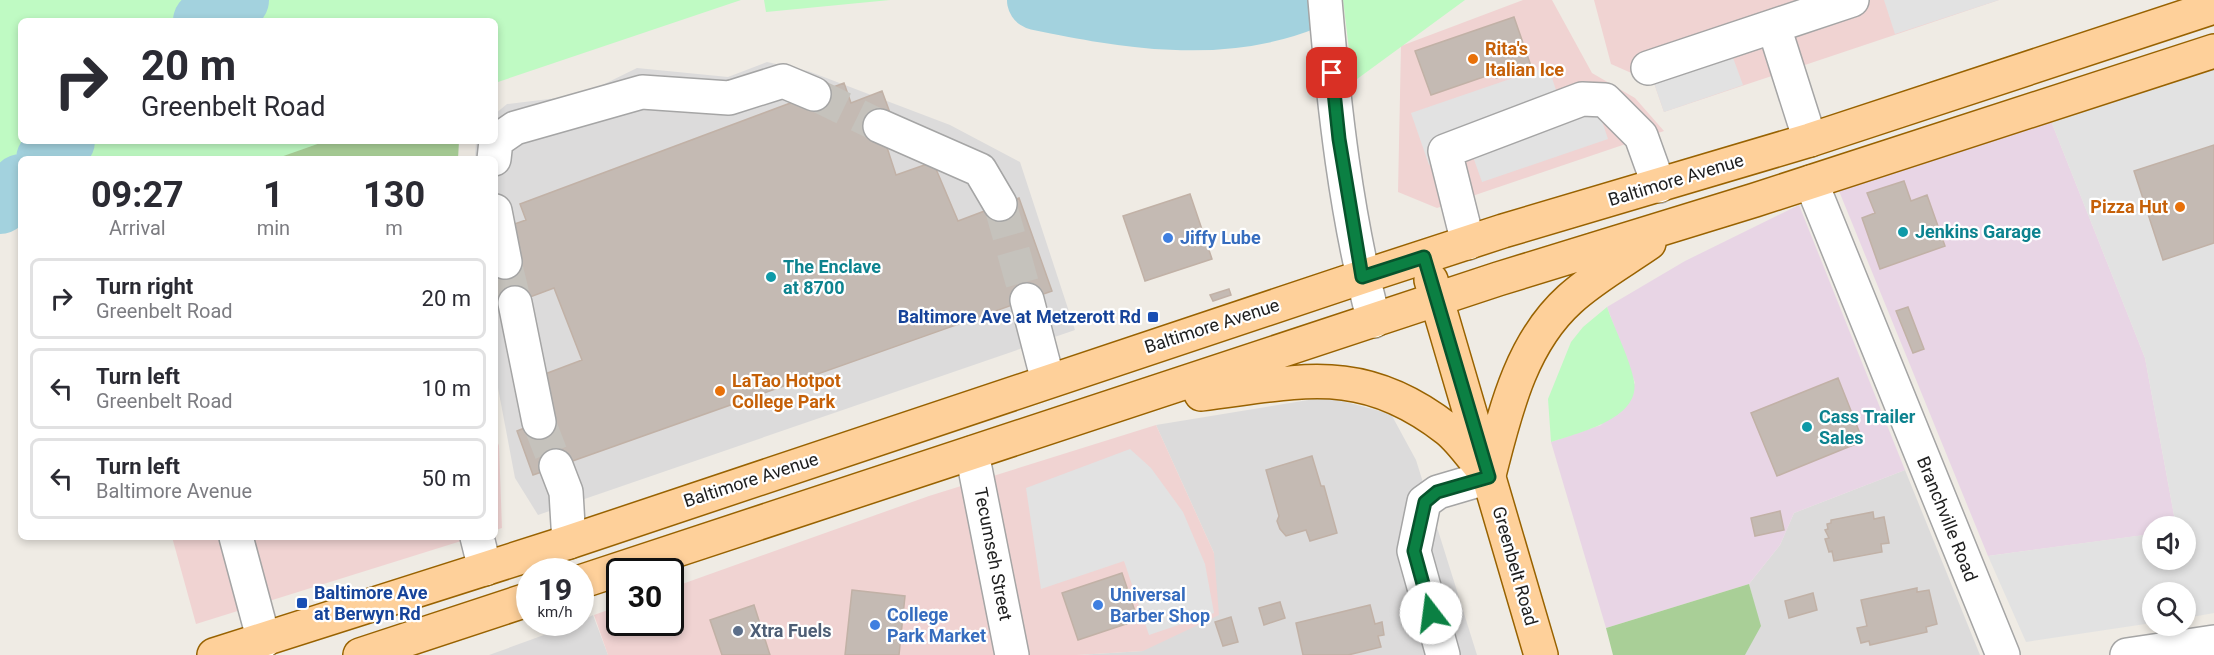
<!DOCTYPE html>
<html lang="en">
<head>
<meta charset="utf-8">
<style>
	:root { --surface:#fff; --page:#f7f7f7; --text:#2b2b33; --muted:#7c7c81; --line:#e1e1e2 }
	body { margin:0; font-family:Roboto,sans-serif; background:var(--page); color:var(--text); height:100vh; display:flex; flex-direction:column; font-size:22px; white-space:nowrap }
	* { box-sizing:border-box; margin:0 }
	p { font-size:20px; color:var(--muted) }
	.icon { flex:none; width:33px; height:33px; fill:none; stroke:currentColor; stroke-width:2; stroke-linecap:round; stroke-linejoin:round }
	.map { position:relative; flex:1; overflow:hidden }
	.panel { position:absolute; left:18px; top:156px; width:480px; height:384px; display:flex; flex-direction:column; background:var(--surface); border-radius:9px; box-shadow:0 3px 9px #0003 }
	.panel>* { flex:none }
	.top-card { position:absolute; left:18px; top:18px; width:480px; height:126px; border-radius:9px; box-shadow:0 3px 9px #0003; background:#fff; color:var(--text); overflow:hidden }
	.buttons { position:absolute; left:2142px; top:516px; display:grid; gap:12px }
	.buttons a { display:grid; place-items:center; width:54px; height:54px; border-radius:50%; background:var(--surface); box-shadow:0 3px 9px #0003; font-size:30px }
	.speed { position:absolute; left:516px; top:558px; display:flex; gap:12px; font-size:30px; font-weight:700; text-align:center }
	.speed>* { display:grid; place-content:center; width:78px; height:78px; border-radius:50%; background:var(--surface); box-shadow:0 3px 9px #0003; line-height:1 }
	.speed small { font-size:15px; font-weight:400 }
	.speed .limit { border:3px solid #111; border-radius:9px; background:#fff; color:#111 }
	.pin { position:absolute; display:grid; place-items:center; width:51px; height:51px; color:#fff; margin:-26px; border-radius:12px; box-shadow:0 3px 9px #0006 }
	.me { position:absolute; width:66px; margin:-33px; rotate:345deg; stroke-linejoin:round; filter:drop-shadow(0 0 4px #0008) }
	.turn { display:flex; align-items:center; gap:21px; height:126px; padding:0 24px; font-size:27px }
	.turn .icon { width:78px; height:78px; stroke-width:2.5 }
	.turn b { display:block; font-size:42px; line-height:51px }
	.eta { display:flex; justify-content:space-evenly; align-items:center; height:102px; text-align:center }
	.eta b { font-size:36px; font-weight:700; line-height:42px }
	ul { padding:0; list-style:none }
	li { display:flex; align-items:center; gap:18px; height:81px; margin:0 12px 9px; padding:0 12px; border:3px solid var(--line); border-radius:9px }
	li div { flex:1 }
	li b { display:block; font-size:22px }
	li em { font-style:normal }
	.map>svg:first-child { display:block }
	.residential { fill:#dcdbdb }
	.commercial { fill:#f0d3d2 }
	.industrial { fill:#e8d5e5 }
	.forest { fill:#a9cf97 }
	.park { fill:#bffac3 }
	.parking { fill:#e2e2e2 }
	.lines { fill:none; stroke-linecap:round; stroke-linejoin:round }
	.river { stroke:#a3d2de; stroke-width:60 }
	.building { fill:#c4bab3; stroke:#c1b1a6; stroke-width:1.5 }
	.minor-tunnel { stroke:#c5c2bc; stroke-width:33; stroke-dasharray:33 16; stroke-linecap:butt }
	.minor-casing { stroke:#a5a5a5; stroke-width:36 }
	.major-casing { stroke:#986200; stroke-width:36 }
	.minor { stroke:#fff; stroke-width:33 }
	.major { stroke:#fed09a; stroke-width:33 }
	.route-casing { stroke:#07532c; stroke-width:15 }
	.route { stroke:#0b8043; stroke-width:10 }
	.food-dot { fill:#e8710a; stroke:#fff; stroke-width:2 }
	.culture-dot { fill:#0f9aa8; stroke:#fff; stroke-width:2 }
	.shop-dot { fill:#3f7fe0; stroke:#fff; stroke-width:2 }
	.transit-dot { fill:#1a4fb4; stroke:#fff; stroke-width:2 }
	.service-dot { fill:#5c6f8a; stroke:#fff; stroke-width:2 }
	.labels { text-anchor:middle; stroke-width:4.5; stroke-linejoin:round; paint-order:stroke }
	.food-label { font-size:18px; font-weight:bold; fill:#c56008; stroke:#fff; text-anchor:start }
	.street-label { font-size:18px; fill:#1e1e1e; stroke:#fff }
	.culture-label { font-size:18px; font-weight:bold; fill:#0d838f; stroke:#fff; text-anchor:start }
	.shop-label { font-size:18px; font-weight:bold; fill:#366cbe; stroke:#fff; text-anchor:start }
	.transit-label { font-size:18px; font-weight:bold; fill:#164399; stroke:#fff; text-anchor:end }
	.service-label { font-size:18px; font-weight:bold; fill:#4e5e75; stroke:#fff; text-anchor:start }
</style>
</head>
<body>
<div class="map">
<svg width="2214" height="655" viewBox="0 0 2214 655">
	<rect width="100%" height="100%" fill="#efebe4"/>
	<path class="residential" d="M767 62 808 71 950 125 1020 162 1075 330 538 515 515 478 495 372V159H475L476 141H495V114L507 104 582 95 637 68 728 77Z
		M1327 397 1391 414 1416 460 1477 655H1077L1143 651 1214 553 1156 425Z
		M1905 470 1980 655H1745L1760 626 1749 584 1780 545 1794 513Z
		M593 615 608 655H489L580 622Z"/>
	<path class="commercial" d="M1523 0H1552L1592 73 1635 98 1664 131 1437 208 1398 192 1401 46Z
		M1594 0H1999L1664 112 1654 83 1611 64Z
		M1156 425 1214 553 1219 615 1143 651 1077 655H608L594 615 619 606 620 622H670L671 588 929 496Z
		M495 434 499 446 502 528 495 530Z
		M172 537H474L196 624Z"/>
	<path class="industrial" d="M2051 121 2145 358 2176 526H2152V534L1988 556 1839 191Z
		M1799 205 1905 470 1794 513 1780 545 1749 584 1606 628 1551 442 1601 425 1635 383 1607 307 1685 261Z"/>
	<path class="forest" d="M265 141H459L458 159H261Z
		M1749 584 1761 626 1745 655H1613L1606 628Z"/>
	<path class="park" d="M0 0H741L495 83V21H21V141H326L275 159H21V221L0 228Z
		M764 0H890L766 12Z
		M1343 0H1465L1353 82Z
		M1607 307C1615 330 1630 359 1634 381 1641 419 1577 433 1551 442L1548 399 1571 342 1583 327Z"/>
	<path class="parking" d="M1884 0H1999L1895 34Z
		M1732 55 1743 85 1664 112 1654 83Z
		M1548 66 1557 93 1589 82 1608 139 1482 182 1471 151 1429 165 1411 113Z
		M2214 69V145L2134 172 2163 259 2214 243V613L2186 618V592H2152V623L2026 642 1988 556 2152 534V560H2186V526H2176L2145 358 2051 121Z
		M1130 449 1151 468 1183 512 1205 564 1214 613 1149 635 1124 561 1041 589 1026 488Z"/>
	<g class="lines">
		<path class="river" d="M1037 0C1124 18 1220 35 1306 0
			M203 21 239 0
			M46 159 65 141
			M0 204 21 184"/>
	</g>
	<path class="building" d="M1514 17 1531 66 1496 78 1495 73 1431 95 1415 51Z
		M844 83 851 103 882 91 893 121 880 126 896 175 933 162 958 221 1019 198 1052 291 533 475 517 431 552 417 537 377 582 360 554 288 498 309 495 301V266L506 227 526 220 520 204Z
		M2214 145V243L2163 260 2134 171Z
		M1904 181 1911 201 1927 195 1945 246 1880 269 1862 218 1875 213 1867 193Z
		M1190 194 1212 259 1145 281 1123 216Z
		M1229 289 1231 295 1213 301 1210 295Z
		M1908 307 1924 349 1913 353 1896 311Z
		M1838 378 1863 441 1777 476 1751 413Z
		M1312 456 1321 486H1324L1337 533 1310 541 1306 530 1286 536 1280 529 1277 521 1279 516 1266 470Z
		M1780 511 1784 530 1755 536 1751 518Z
		M1873 512 1874 519 1884 517 1889 543 1881 544 1882 552 1834 561 1832 551 1829 552 1825 539 1829 538 1825 530 1828 529 1827 524 1831 523V520Z
		M1122 573 1138 620 1078 640 1062 593Z
		M1917 588V592L1929 590 1937 624 1926 627 1927 632 1870 645 1869 641 1861 643 1857 628 1867 626 1861 600Z
		M852 590 905 596 899 655H845Z
		M1813 593 1817 610 1789 618 1785 601Z
		M1280 602 1285 618 1264 625 1259 608Z
		M754 605 770 655H722L710 620Z
		M1370 605 1375 624 1382 622 1384 635 1378 636 1381 647 1348 655H1303L1296 623Z
		M1231 617 1238 642 1223 646 1215 622Z"/>
	<g class="lines">
		<path class="minor-tunnel" d="M814 94 880 126
			M1000 204 1027 300
			M505 262 515 303
			M539 422 556 466"/>
		<defs>
			<path id="minor" d="M1325 0C1334 108 1346 216 1374 321
				M1774 27 1810 140
				M1648 68 1852 0
				M880 126 980 170 1000 204
				M494 159 496 141 515 128 642 92 729 98 783 81 814 94
				M1811 182 2003 655
				M495 211 505 262
				M1468 243 1445 151 1582 99 1605 100 1641 136 1659 186
				M1027 300 1048 381
				M515 303 539 422
				M972 453 1012 655
				M556 466 566 492 569 542
				M236 537 264 641
				M477 537 485 569
				M1443 655 1414 551 1424 502 1438 492 1489 477
				M2127 655 2214 642"/>
			<path id="major" d="M1431 280 1541 655
				M1201 394C1300 382 1361 362 1447 429 1461 440 1472 457 1484 471
				M1489 475C1505 413 1520 344 1570 299 1593 278 1623 261 1649 243
				M580 582 1498 279 1755 200 2214 51
				M214 655 569 542 1362 277 1503 231 1810 140 2214 7
				M360 655 530 599"/>
		</defs>
		<use href="#minor" class="minor-casing"/>
		<use href="#major" class="major-casing"/>
		<use href="#minor" class="minor"/>
		<use href="#major" class="major"/>
	</g>
	<g class="lines">
		<defs>
			<path id="route" d="M1332 73 1339 139 1362 277 1424 257 1489 477 1437 492 1425 502 1414 551 1431 613"/>
		</defs>
		<use href="#route" class="route-casing"/>
		<use href="#route" class="route"/>
	</g>
	<g class="food-dot">
		<circle cx="1473" cy="59" r="6"/>
		<circle cx="2180" cy="207" r="6"/>
		<circle cx="720" cy="391" r="6"/>
	</g>
	<g class="culture-dot">
		<circle cx="1903" cy="232" r="6"/>
		<circle cx="771" cy="277" r="6"/>
		<circle cx="1807" cy="427" r="6"/>
	</g>
	<g class="shop-dot">
		<circle cx="1168" cy="238" r="6"/>
		<circle cx="1098" cy="605" r="6"/>
		<circle cx="875" cy="625" r="6"/>
	</g>
	<g class="transit-dot">
		<rect x="1147" y="311" width="12" height="12" rx="3"/>
		<rect x="296" y="597" width="12" height="12" rx="3"/>
	</g>
	<circle class="service-dot" cx="738" cy="631" r="6"/>
	<g class="labels">
		<g class="food-label">
			<text x="1485" y="55">Rita's<tspan x="1485" dy="21">Italian Ice</tspan></text>
			<text x="2168" y="213" text-anchor="end">Pizza Hut</text>
			<text x="732" y="387">LaTao Hotpot<tspan x="732" dy="21">College Park</tspan></text>
		</g>
		<g class="street-label">
			<text transform="translate(1676 180) rotate(-17)" y="6">Baltimore Avenue</text>
			<text transform="translate(1212 326) rotate(-18)" y="6">Baltimore Avenue</text>
			<text transform="translate(751 480) rotate(-18)" y="6">Baltimore Avenue</text>
			<text transform="translate(1947 519) rotate(68)" y="6">Branchville Road</text>
			<text transform="translate(993 554) rotate(79)" y="6">Tecumseh Street</text>
			<text transform="translate(1515 566) rotate(74)" y="6">Greenbelt Road</text>
		</g>
		<g class="culture-label">
			<text x="1915" y="238">Jenkins Garage</text>
			<text x="783" y="273">The Enclave<tspan x="783" dy="21">at 8700</tspan></text>
			<text x="1819" y="423">Cass Trailer<tspan x="1819" dy="21">Sales</tspan></text>
		</g>
		<g class="shop-label">
			<text x="1180" y="244">Jiffy Lube</text>
			<text x="1110" y="601">Universal<tspan x="1110" dy="21">Barber Shop</tspan></text>
			<text x="887" y="621">College<tspan x="887" dy="21">Park Market</tspan></text>
		</g>
		<g class="transit-label">
			<text x="1141" y="323">Baltimore Ave at Metzerott Rd</text>
			<text x="314" y="599" text-anchor="start">Baltimore Ave<tspan x="314" dy="21">at Berwyn Rd</tspan></text>
		</g>
		<g class="service-label">
			<text x="750" y="637">Xtra Fuels</text>
		</g>
	</g>
</svg>
<div class="buttons">
<a><svg class="icon" aria-label="sound" viewBox="0 0 24 24"><path d="M4 9h4l5-4v14l-5-4H4zM17 9q2 3 0 6"/></svg></a>
<a><svg class="icon" aria-label="search" viewBox="0 0 24 24"><circle cx="10" cy="10" r="6"/><path d="M15 15l6 6"/></svg></a>
</div>
<div class="speed"><div>19<small>km/h</small></div><div class="limit">30</div></div>
<div class="pin" style="left:1332px;top:73px;background:#d93025"><svg class="icon" aria-label="arrive" viewBox="0 0 24 24"><path d="M6 21V4h12l-3 4 3 4H6"/></svg></div>
<svg class="me" style="left:1431px;top:613px" viewBox="-20 -20 40 40"><circle r="19" fill="#fff"/><path d="M0-13L10 11 0 6-10 11z" fill="#0b8043"/></svg>
<div class="top-card">
<div class="turn"><svg class="icon" aria-label="right" viewBox="0 0 24 24"><path d="M7 20v-9h11M14 6l5 5-5 5"/></svg><div><b>20 m</b>Greenbelt Road</div></div>
</div>
<section class="panel">
<div class="eta">
<div><b>09:27</b><p>Arrival</p></div>
<div><b>1</b><p>min</p></div>
<div><b>130</b><p>m</p></div>
</div>
<ul>
<li><svg class="icon" aria-label="right" viewBox="0 0 24 24"><path d="M7 20v-9h11M14 6l5 5-5 5"/></svg><div><b>Turn right</b><p>Greenbelt Road</p></div><em>20 m</em></li>
<li><svg class="icon" aria-label="left" viewBox="0 0 24 24"><path d="M17 20v-9H6M10 6l-5 5 5 5"/></svg><div><b>Turn left</b><p>Greenbelt Road</p></div><em>10 m</em></li>
<li><svg class="icon" aria-label="left" viewBox="0 0 24 24"><path d="M17 20v-9H6M10 6l-5 5 5 5"/></svg><div><b>Turn left</b><p>Baltimore Avenue</p></div><em>50 m</em></li>
</ul>
</section>
</div>
</body>
</html>
